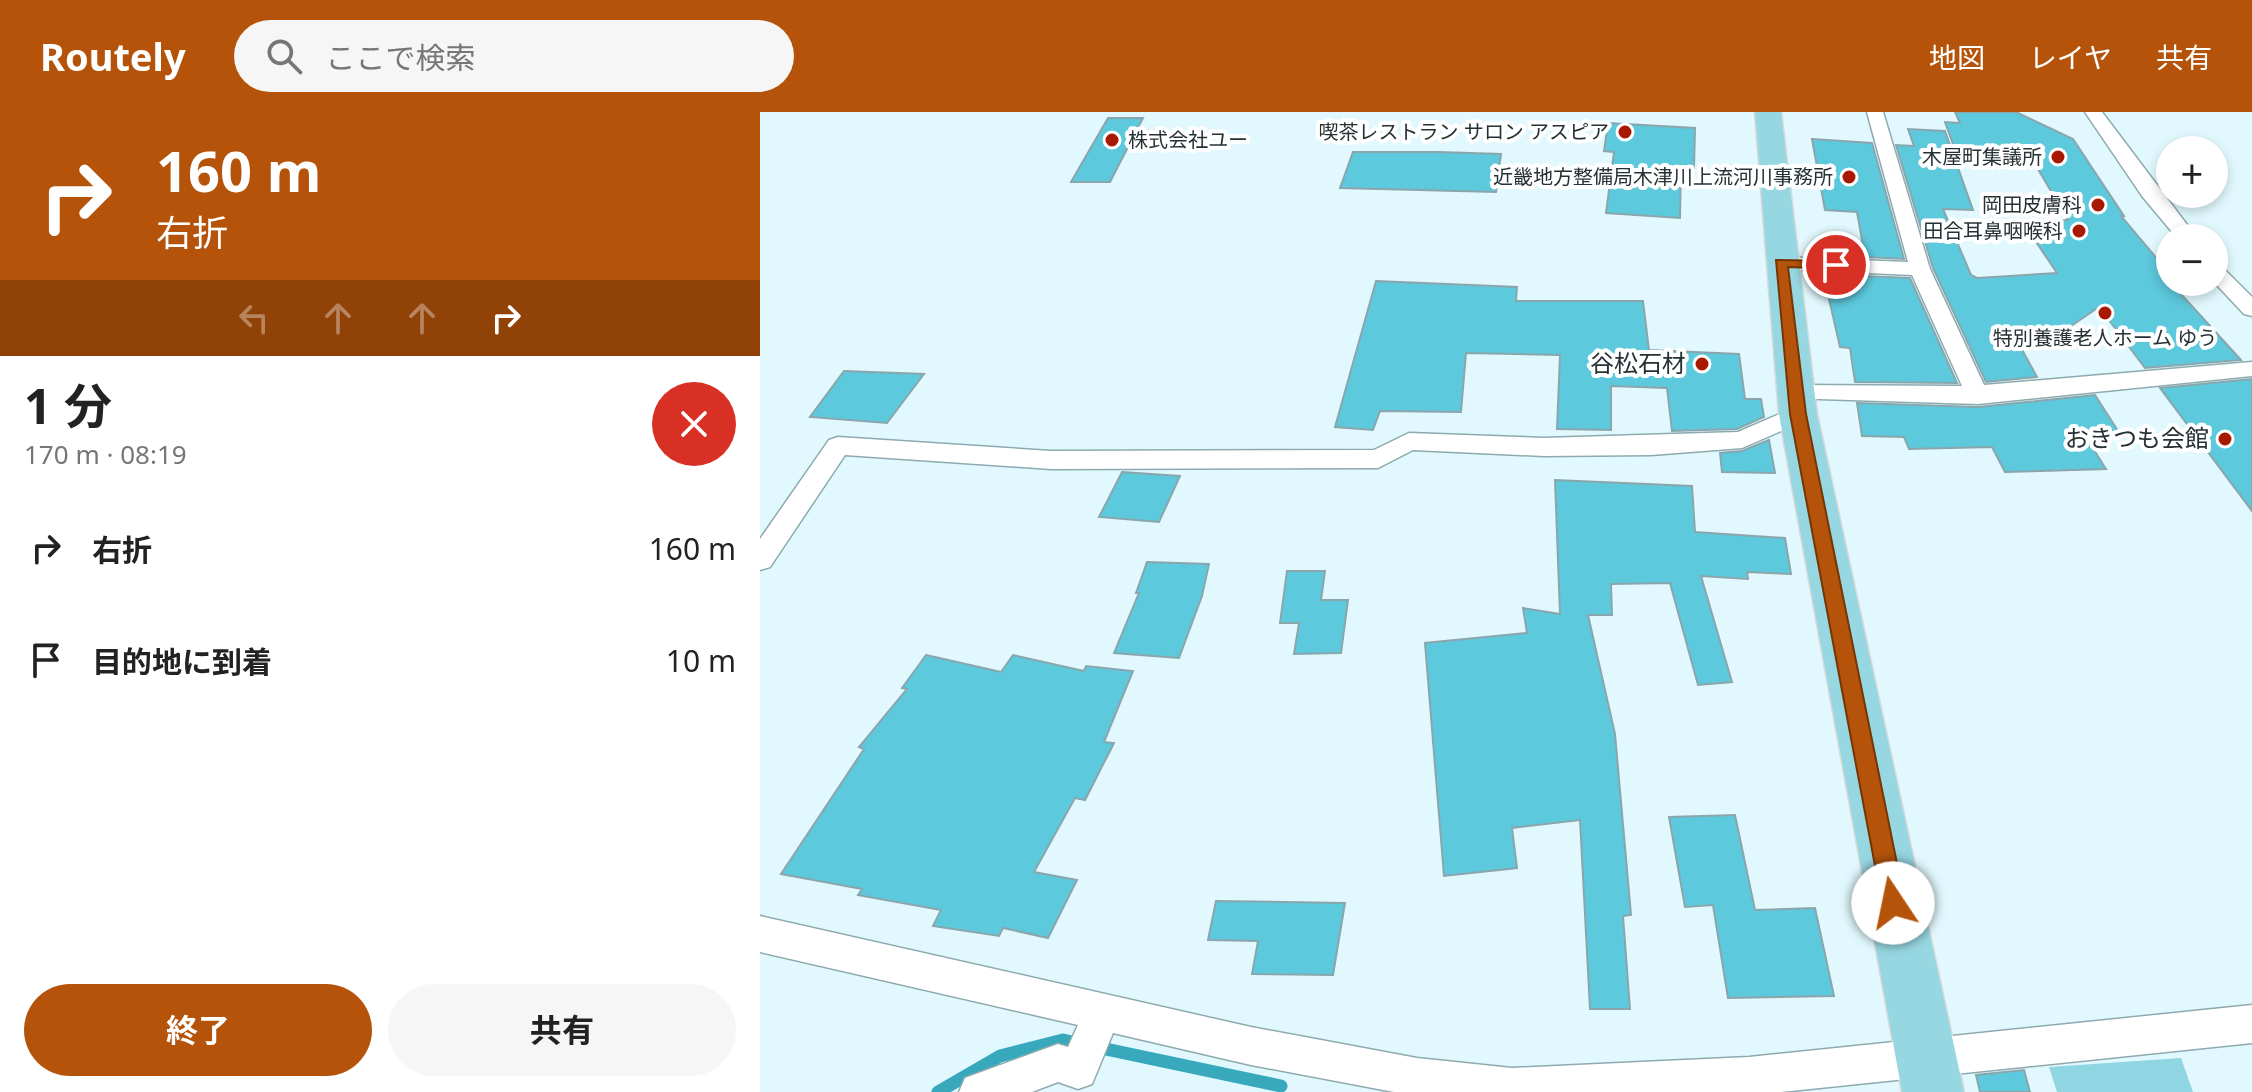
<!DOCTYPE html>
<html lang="ja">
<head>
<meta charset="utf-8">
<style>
	:root { --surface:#fff; --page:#f6f6f6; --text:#222; --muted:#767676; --accent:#b45309 }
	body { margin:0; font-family:"Noto Sans","Noto Sans JP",sans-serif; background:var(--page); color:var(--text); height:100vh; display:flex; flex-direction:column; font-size:30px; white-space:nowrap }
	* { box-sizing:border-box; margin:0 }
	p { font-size:26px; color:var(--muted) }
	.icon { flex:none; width:44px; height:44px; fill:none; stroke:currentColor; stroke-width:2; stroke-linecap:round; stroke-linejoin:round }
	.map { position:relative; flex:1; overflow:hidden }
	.panel { display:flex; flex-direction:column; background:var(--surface); width:760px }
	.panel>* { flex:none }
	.banner { background:#b45309; color:#fff; overflow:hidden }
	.buttons { position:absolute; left:1396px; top:24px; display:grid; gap:16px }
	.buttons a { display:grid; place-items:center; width:72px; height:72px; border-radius:50%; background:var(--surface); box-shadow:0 4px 12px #0003; font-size:40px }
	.pin { position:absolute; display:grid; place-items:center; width:68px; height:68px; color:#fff; margin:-34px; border:4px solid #fff; border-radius:50%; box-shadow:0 2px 8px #0007 }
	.me { position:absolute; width:88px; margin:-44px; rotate:349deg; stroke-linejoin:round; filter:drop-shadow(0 0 6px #0008) }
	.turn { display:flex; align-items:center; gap:28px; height:168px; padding:0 24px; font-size:36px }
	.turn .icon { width:104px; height:104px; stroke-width:2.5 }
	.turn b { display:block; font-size:56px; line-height:68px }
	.lanes { display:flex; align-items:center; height:76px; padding:0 24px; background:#0003; justify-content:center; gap:40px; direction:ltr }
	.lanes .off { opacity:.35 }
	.round { display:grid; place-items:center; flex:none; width:84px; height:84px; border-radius:42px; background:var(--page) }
	.head { display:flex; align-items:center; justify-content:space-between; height:136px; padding:0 24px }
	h1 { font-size:48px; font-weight:700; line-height:60px }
	.action { display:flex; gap:16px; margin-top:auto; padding:16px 24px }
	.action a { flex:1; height:92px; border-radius:48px; background:var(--accent); color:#fff; font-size:32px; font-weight:700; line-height:92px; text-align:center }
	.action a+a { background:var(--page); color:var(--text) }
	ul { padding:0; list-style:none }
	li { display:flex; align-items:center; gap:24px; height:112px; padding:0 24px }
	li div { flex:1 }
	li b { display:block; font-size:30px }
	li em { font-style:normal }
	header { display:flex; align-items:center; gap:48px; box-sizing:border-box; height:112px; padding:0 40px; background:var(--accent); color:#fff }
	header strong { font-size:38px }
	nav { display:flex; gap:44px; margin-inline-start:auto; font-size:28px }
	.search { width:560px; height:72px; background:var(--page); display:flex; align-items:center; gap:20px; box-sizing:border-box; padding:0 28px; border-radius:44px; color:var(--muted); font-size:30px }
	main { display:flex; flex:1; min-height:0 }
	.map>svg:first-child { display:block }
	.green { fill:#8fd5e2 }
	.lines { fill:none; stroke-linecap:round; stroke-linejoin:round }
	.stream { stroke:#38a9bd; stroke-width:13 }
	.building { fill:#5dc9dd; stroke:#8aa6ac; stroke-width:2 }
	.street-casing { stroke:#8daaaf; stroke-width:3 }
	.primary-casing { stroke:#d8dada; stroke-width:3 }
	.street { fill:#fff; fill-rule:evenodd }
	.primary { fill:#97d7e2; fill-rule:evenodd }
	.route { fill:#b45309; stroke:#753606; stroke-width:2 }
	.poi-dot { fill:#a91902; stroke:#fff; stroke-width:3 }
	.labels { text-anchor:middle; stroke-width:8; stroke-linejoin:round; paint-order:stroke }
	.far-poi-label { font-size:20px; fill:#253133; stroke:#fff; text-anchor:end }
	.poi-label { font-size:24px; fill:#253133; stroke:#fff; text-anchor:end }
</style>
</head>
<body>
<header>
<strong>Routely</strong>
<div class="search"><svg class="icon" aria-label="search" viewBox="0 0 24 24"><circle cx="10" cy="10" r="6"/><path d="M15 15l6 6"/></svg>ここで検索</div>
<nav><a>地図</a><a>レイヤ</a><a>共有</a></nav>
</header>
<main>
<section class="panel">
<div class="banner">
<div class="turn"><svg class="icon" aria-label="right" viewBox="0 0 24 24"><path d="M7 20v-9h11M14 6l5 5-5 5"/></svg><div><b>160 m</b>右折</div></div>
<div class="lanes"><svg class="icon off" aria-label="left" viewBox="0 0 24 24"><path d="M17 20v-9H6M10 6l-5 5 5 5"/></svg><svg class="icon off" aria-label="ahead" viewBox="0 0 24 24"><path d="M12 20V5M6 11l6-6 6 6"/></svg><svg class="icon off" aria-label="ahead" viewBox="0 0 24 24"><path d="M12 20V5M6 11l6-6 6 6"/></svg><svg class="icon" aria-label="right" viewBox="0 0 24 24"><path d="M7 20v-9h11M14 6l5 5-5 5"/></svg></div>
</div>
<div class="head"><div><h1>1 分</h1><p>170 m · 08:19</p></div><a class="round" style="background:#d93025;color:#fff"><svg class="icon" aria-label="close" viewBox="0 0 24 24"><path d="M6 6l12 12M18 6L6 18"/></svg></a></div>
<ul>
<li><svg class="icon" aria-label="right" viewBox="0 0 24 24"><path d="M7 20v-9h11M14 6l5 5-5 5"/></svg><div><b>右折</b></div><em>160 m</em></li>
<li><svg class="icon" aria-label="arrive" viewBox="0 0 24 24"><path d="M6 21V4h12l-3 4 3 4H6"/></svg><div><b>目的地に到着</b></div><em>10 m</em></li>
</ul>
<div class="action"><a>終了</a><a>共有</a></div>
</section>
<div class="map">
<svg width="1492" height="980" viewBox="0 0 1492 980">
	<rect width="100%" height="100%" fill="#e1f9fe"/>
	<path class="green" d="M1421 946 1433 980H1297L1289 955Z"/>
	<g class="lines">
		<path class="stream" d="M178 980 240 944 303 928 521 974"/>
	</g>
	<path class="building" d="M1195 0H1256L1313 27 1364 104H1361L1410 162V170L1481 248 1385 256 1339 195 1305 218 1254 223 1277 265 1226 270 1173 156 1136 33 1154 34 1148 17 1185 19 1213 98 1183 97 1211 163 1217 166 1297 161 1262 109 1308 108 1272 47 1197 43 1185 10 1200 11Z
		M348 6H383L350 70H311Z
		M848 11 935 16 934 56 921 55 920 106 846 101 854 40 844 39Z
		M1052 27 1112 31 1144 147 1105 145 1097 100 1065 98Z
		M593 40H679L741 42 736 80 580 76Z
		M1102 164 1150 166 1197 271 1095 270 1090 236 1080 235 1064 165 1103 167Z
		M616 169 757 175 756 189H883L889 238 979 242 985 287H1001L1004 305 977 317 912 319 907 276 851 274V318L797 317 800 243 706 241 701 300 620 299 613 318 575 315Z
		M84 259 164 262 127 311 50 305Z
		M1492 267V399L1400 276Z
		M1335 283 1362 325 1327 327 1346 357 1245 360 1232 335 1149 337 1144 325 1102 324 1097 291 1218 295Z
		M1009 328 1015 361 962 360 960 341 982 339Z
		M362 360 420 364 399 410 339 405Z
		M795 368 932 374 935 420 1025 426 1031 462 987 460 988 467 941 464 972 570 938 573 910 471 851 472 852 503H828L855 622 871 803 863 804 870 897H830L820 708 752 716 757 756 684 764 665 531 767 521 763 496 800 502Z
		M387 450 449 452 442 484 419 546 354 541 379 481H376Z
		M527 459H565L561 488H588L581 541 534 542 539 511H520Z
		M166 543 241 560 253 543 324 559 326 554 373 559 344 630 354 631 325 688 315 686 274 760 317 768 288 826 243 816 239 824 173 814 181 798 98 783 102 777 21 762 104 637 99 635 147 577 142 576Z
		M975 703 995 798 1055 796 1074 884 968 886 953 793 925 795 909 705Z
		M456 789 585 791 573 863 492 862 498 829 448 828Z
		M1264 958 1270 980H1220L1216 963Z"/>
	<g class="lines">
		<defs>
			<path id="street" d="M1107 0H1123L1170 157 1224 273 1492 250V264L1218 292 1027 286 1023 281 1027 276 1035 273 1202 274 1152 163 1021 157 1011 151 1021 145 1148 150Z
				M1325 0H1342L1437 126H1417L1382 84Z
				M1454 152 1461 154 1492 185V204L1484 202 1454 170Z
				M1038 294 1050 302 1046 308 982 336 891 343 784 344 653 338 618 356 291 357 85 343 10 455 0 458V427L69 328 78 325 291 339 614 338 649 321 784 326 978 320Z
				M0 804 491 915 657 946 752 956 989 945 1492 893V931L1021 980H634L491 953 353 921 332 972 318 977 298 970 272 980H199L205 966 298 932 308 935 318 913 0 840Z"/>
			<path id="primary" d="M995 0H1021L1057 302 1204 980H1142L1019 302Z"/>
		</defs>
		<use href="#street" class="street-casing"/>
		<use href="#primary" class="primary-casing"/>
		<use href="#street" class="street"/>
		<use href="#primary" class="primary"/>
	</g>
	<path class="route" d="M1016 148 1076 149 1083 153 1076 157 1028 155 1046 302 1145 791 1141 799 1133 803 1125 799 1122 791 1030 302Z"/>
	<g class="poi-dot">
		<circle cx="865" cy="20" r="8"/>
		<circle cx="352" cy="28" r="8"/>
		<circle cx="1298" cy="45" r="8"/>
		<circle cx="1089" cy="65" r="8"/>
		<circle cx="1338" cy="93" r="8"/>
		<circle cx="1319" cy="119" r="8"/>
		<circle cx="1345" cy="201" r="8"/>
		<circle cx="942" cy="252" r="8"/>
		<circle cx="1465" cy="327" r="8"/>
	</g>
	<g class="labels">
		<g class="far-poi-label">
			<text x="849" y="27">喫茶レストラン サロン アスピア</text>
			<text x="368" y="35" text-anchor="start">株式会社ユー</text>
			<text x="1282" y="52">木屋町集議所</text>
			<text x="1073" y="72">近畿地方整備局木津川上流河川事務所</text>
			<text x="1322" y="100">岡田皮膚科</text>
			<text x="1303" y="126">田合耳鼻咽喉科</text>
			<text x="1345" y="233" text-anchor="middle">特別養護老人ホーム ゆう</text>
		</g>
		<g class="poi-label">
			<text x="926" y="260">谷松石材</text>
			<text x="1449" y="335">おきつも会館</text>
		</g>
	</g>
</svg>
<div class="buttons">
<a>+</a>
<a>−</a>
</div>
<div class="pin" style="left:1076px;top:153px;background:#d93025"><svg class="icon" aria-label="arrive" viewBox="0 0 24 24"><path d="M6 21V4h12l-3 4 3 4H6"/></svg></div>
<svg class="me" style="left:1133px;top:791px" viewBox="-20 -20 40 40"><circle r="19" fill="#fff"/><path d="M0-13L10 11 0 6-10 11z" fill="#b45309"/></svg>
</div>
</main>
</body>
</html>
